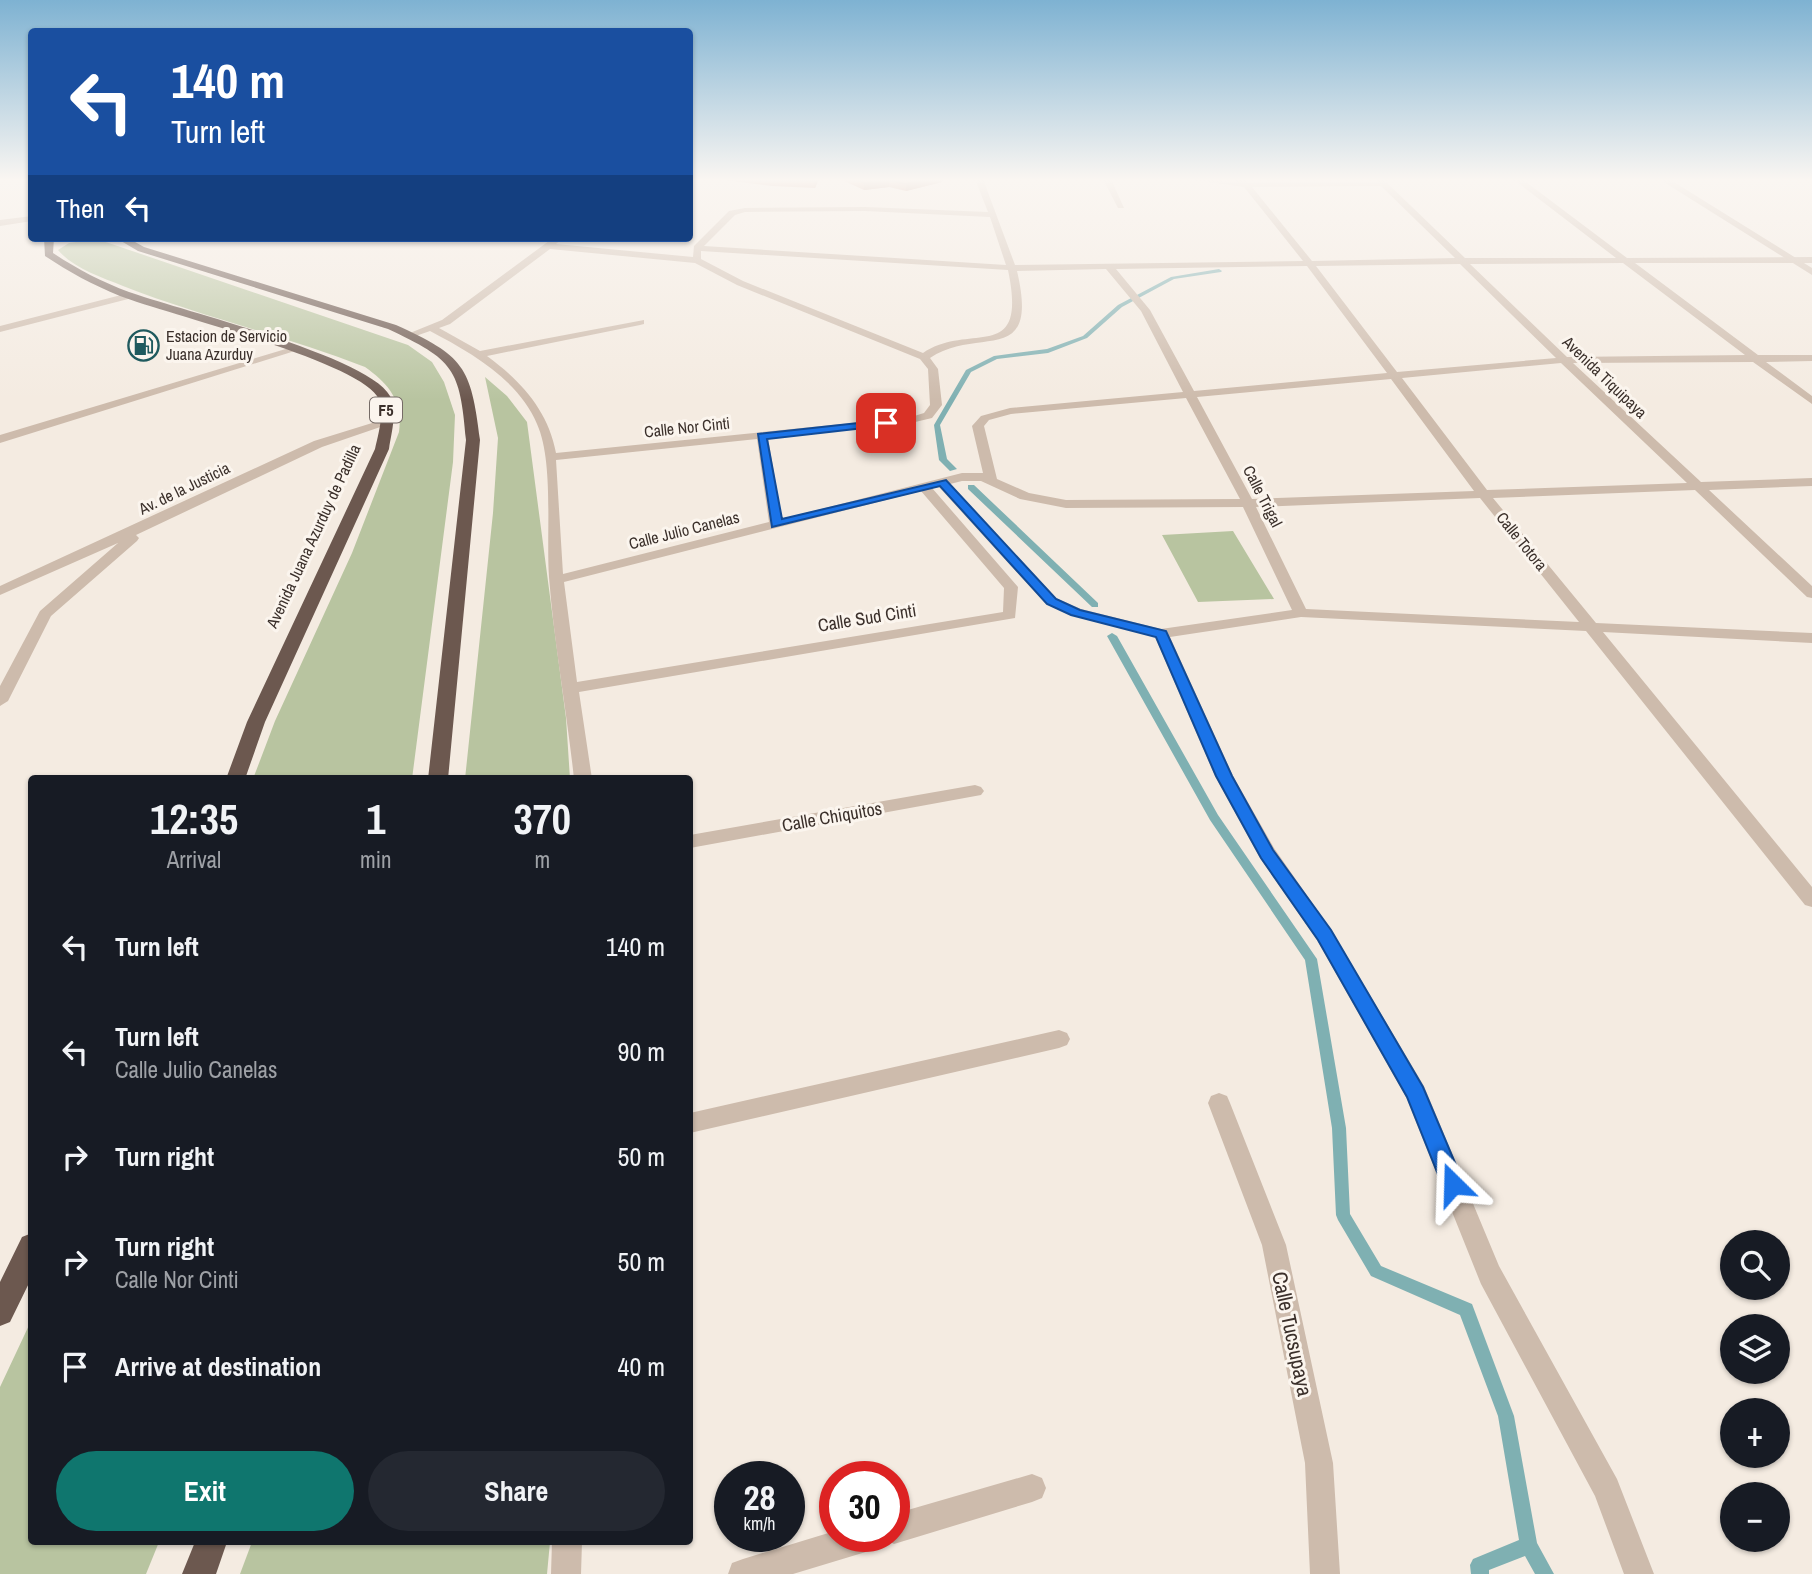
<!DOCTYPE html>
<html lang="en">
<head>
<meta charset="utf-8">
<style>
	:root { --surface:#171b24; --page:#242831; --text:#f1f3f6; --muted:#9ea1a6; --accent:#0f766e }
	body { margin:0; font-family:"Archivo Narrow",sans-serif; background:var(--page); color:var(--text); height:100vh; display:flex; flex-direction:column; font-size:26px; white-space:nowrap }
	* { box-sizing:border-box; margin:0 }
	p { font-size:23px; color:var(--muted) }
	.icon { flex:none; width:38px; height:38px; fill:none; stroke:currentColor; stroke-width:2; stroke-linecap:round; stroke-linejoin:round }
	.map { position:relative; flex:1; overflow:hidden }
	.drawer { position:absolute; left:28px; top:775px; width:665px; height:770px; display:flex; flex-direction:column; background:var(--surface); border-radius:7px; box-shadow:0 2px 5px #0004 }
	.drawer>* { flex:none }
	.guide { position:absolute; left:28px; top:28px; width:665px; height:214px; border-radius:7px; box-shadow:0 2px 5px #0004; background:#1a4fa0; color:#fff; overflow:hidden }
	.tools { position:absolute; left:1720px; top:1230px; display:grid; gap:14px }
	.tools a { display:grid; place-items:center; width:70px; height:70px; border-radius:50%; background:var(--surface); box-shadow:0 2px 5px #0004; font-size:35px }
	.speed { position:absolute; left:714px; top:1461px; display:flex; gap:14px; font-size:35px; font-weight:700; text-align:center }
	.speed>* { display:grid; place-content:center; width:91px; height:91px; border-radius:50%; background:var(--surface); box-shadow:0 2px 5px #0004; line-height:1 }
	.speed small { font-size:18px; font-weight:400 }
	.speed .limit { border:10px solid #d22; background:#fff; color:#111 }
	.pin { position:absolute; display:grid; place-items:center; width:60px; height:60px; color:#fff; margin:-30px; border-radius:14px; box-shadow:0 4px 10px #0006 }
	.me { position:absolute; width:77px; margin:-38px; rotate:338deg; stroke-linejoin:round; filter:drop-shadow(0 0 5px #0008) }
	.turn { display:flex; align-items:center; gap:24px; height:147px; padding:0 28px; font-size:32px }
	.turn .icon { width:91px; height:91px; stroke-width:2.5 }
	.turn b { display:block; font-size:49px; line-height:60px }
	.then { display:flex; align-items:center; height:66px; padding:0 28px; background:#0003; gap:14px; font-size:26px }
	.eta { display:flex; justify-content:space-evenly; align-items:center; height:119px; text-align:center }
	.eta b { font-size:42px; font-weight:700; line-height:49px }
	.cta { display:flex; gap:14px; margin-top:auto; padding:14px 28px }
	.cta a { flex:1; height:80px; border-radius:42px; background:var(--accent); color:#fff; font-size:28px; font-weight:700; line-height:80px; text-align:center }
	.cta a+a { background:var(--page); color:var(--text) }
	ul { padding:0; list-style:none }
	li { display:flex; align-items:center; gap:21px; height:105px; padding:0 28px }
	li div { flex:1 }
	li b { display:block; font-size:26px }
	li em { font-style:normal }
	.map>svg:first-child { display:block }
	.green { fill:#b8c4a0 }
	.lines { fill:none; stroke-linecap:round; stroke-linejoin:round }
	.stream { fill:#7fb0b2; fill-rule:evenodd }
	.minor { fill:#cdbbac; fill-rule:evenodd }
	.tertiary { fill:#cdbbac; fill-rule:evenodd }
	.trunk { fill:#6c584f; fill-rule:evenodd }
	.wall { fill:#ac5a40 }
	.shaded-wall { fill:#8c4a34 }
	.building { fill:#c8694b; stroke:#8c4a34; stroke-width:2 }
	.route { fill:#1a73e8; stroke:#114b97; stroke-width:2 }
	.labels { text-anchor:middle; stroke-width:6; stroke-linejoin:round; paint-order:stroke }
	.far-poi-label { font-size:16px; fill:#3b302b; stroke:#fbf5ee; text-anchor:start }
	.far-street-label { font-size:16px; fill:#3b302b; stroke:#fbf5ee }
	.shield { fill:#fbf5ee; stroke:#756b66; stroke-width:2 }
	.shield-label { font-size:16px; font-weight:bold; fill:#3b302b }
	.street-label { font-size:18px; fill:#3b302b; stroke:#fbf5ee }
	.near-street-label { font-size:21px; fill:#3b302b; stroke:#fbf5ee }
</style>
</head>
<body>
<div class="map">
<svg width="1812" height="1574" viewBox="0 0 1812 1574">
	<rect width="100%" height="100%" fill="#f4ebe1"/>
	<path class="green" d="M97 239 408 345 432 362 444 382 455 415 453 462 412 779H253L275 721 352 553 399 432C403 401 389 384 365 367 286 336 202 317 123 286 101 277 73 268 58 250L69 243Z
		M485 377 507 396 527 422 566 718 570 779H465L493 513 498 438Z
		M1233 531 1274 599 1198 602 1162 535Z
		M31 1321 32 1542H159L146 1574H0V1387Z
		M252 1542H550L547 1574H240Z"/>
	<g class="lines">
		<path class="stream" d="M1219 269 1222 271 1221 272 1174 279 1122 307 1087 338 1048 353 997 359 971 372 940 425 947 459 957 469 950 471 939 460 934 425 966 370 994 356 1047 349 1083 336 1118 305 1171 277Z
			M968 485H974L1098 603V607H1092L968 489Z
			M1112 633 1117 636 1218 815 1317 959 1346 1128 1350 1214 1381 1266 1472 1304 1514 1416 1537 1543 1554 1574H1535L1525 1556 1489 1570V1574H1471L1470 1565 1473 1559 1519 1540 1498 1416 1460 1315 1371 1276 1338 1220 1336 1215 1332 1128 1305 960 1210 820 1107 636Z"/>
		<path class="minor" d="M975 179H983L1015 265 1303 261 1244 187 1188 179 1237 182 1234 179H1243L1248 183 1376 182 1374 179H1383L1465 258H1616L1513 179H1522L1627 258 1812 257V263H1635L1758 355H1812V361L1766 362 1812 396V404L1753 362 1573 363 1701 482 1812 478V486L1709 490 1812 586V598L1807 597 1695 490 1493 498 1596 623 1812 633V643L1603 632 1812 887V907L1805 905 1586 631 1301 617 1170 637 1233 776 1274 848 1331 930 1424 1086 1499 1266 1617 1479 1654 1574H1624L1595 1496 1481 1284 1406 1097 1317 940 1260 858 1215 776 1155 637 1071 615 1046 604 939 487 932 488 1018 587 1015 618 579 692 592 779H574C567 712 554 644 549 577 546 534 554 462 537 424 519 380 470 352 430 331L410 338 405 335 442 320 553 238H563L556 244 693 257 694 246 729 211 745 208 865 207 988 212ZM1381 186 1455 258 1312 261 1252 187ZM865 211 990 217 1006 265 704 246 735 215 745 212ZM550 249 695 263 737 285 920 359 928 369 930 405 924 413 911 417 556 453C548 410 521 381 487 356L640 325 644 324V320L480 351 439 328 450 324ZM701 251 1008 270C1028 366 971 321 923 353L743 281 701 259ZM1623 263 1745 355 1567 357 1470 264ZM1460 264 1556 358 1397 372 1316 266ZM1307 266 1387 373 1194 391 1150 310 1116 269ZM1106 269 1141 311 1183 392 1010 408 981 416 972 426 983 473H962L782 519 768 438 911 423 932 418 942 405 938 369 930 358C978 325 1040 369 1017 271ZM1561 363 1687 483 1487 490 1402 378ZM1391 379 1474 491 1252 499 1197 397ZM1186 398 1240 499 1066 500 1029 493 997 479 984 426 989 420 1011 414ZM757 439 769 522 563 574 556 460ZM962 481H981L1020 499 1066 508 1243 507 1292 610 1161 629 1081 609 1056 598 950 484ZM921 491 1004 588 1003 612 577 682 564 582ZM1480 498 1579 622 1306 609 1256 507Z
			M1103 179H1111L1124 208H1118Z
			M129 293 132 294V298L0 332V326Z
			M289 348 298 350 0 443V435Z
			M385 419 391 422 389 424 322 447 136 535 139 538 137 541 51 616 8 701 0 706V686L40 611 118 543 0 595V586L314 441Z
			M975 785 981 787 984 791 981 795 690 848V835Z
			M1059 1030 1067 1033 1070 1039 1067 1045 1059 1048 690 1133V1113Z
			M1219 1093 1227 1096 1230 1103 1286 1245 1333 1463 1340 1574H1310L1305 1463 1262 1245 1208 1103 1211 1096Z
			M1032 1474 1042 1478 1046 1488 1042 1498 1032 1502 894 1544 883 1538 879 1546 869 1551 793 1574H728L732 1563 743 1559 835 1531V1536H894V1514Z
			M552 1542H582L581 1574H551Z"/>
		<path class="tertiary" d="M1659 179H1669L1812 268V275Z
			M32 216V221L0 226V220Z"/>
		<path class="trunk" d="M44 238H54L53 253C77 269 102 282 129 292 179 310 369 356 390 396 398 411 391 434 389 449L265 722 245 779H226L247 722 375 449C378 435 386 409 377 396 353 360 170 315 120 296 93 285 69 272 45 256Z
			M116 238H128L144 247 396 325C464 356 471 366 480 440L448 779H428L466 440C460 368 454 360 388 329L138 251Z
			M32 1233V1277L10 1322 0 1326V1282L22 1237Z
			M195 1542H227L216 1574H182Z"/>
	</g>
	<path class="wall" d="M717 179H819L815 188 772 186Z
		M840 179H943L942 182 906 191 889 187 864 190Z"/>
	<path class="shaded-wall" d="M815 179H819L815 188 814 181Z
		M923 179H943L942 182 906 191V184Z
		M889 180V187L864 190V183Z"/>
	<path class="building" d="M771 179H815L814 181Z
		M856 179H923L906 184 889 180 864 183Z"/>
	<linearGradient id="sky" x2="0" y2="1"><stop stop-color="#7eb2d2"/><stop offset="0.45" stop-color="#faf6f2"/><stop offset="1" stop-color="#faf6f2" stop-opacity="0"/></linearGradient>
	<rect width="1812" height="400" fill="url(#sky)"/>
	<path class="route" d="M886 420 890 421V425L767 439 782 519 946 480 1056 599 1080 610 1166 631 1232 776 1273 850 1331 930 1423 1087 1464 1184 1461 1192 1453 1195 1445 1192 1407 1097 1318 940 1261 858 1216 776 1156 637 1071 615 1047 604 940 486 772 527 758 434Z"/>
	<defs>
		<symbol id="fuel-ring" viewBox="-11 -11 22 22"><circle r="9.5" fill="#fbf5ee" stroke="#1f5a5e" stroke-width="1.5"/><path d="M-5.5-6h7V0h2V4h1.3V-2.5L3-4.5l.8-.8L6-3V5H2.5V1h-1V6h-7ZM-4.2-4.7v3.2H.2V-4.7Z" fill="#1f5a5e"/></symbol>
	</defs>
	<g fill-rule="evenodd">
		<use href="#fuel-ring" x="126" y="328" width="35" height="35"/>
	</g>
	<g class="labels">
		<g class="far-poi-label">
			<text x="166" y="342">Estacion de Servicio<tspan x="166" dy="18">Juana Azurduy</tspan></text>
		</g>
		<g class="far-street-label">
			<text transform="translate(1605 377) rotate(44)" y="6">Avenida Tiquipaya</text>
			<text transform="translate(687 427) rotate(-6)" y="6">Calle Nor Cinti</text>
			<text transform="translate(184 488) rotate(-26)" y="6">Av. de la Justicia</text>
			<text transform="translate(1263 496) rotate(63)" y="6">Calle Trigal</text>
			<text transform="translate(684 530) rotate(-14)" y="6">Calle Julio Canelas</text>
			<text transform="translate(313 536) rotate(-65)" y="6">Avenida Juana Azurduy de Padilla</text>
			<text transform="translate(1522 541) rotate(51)" y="6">Calle Totora</text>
		</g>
		<rect class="shield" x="370" y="397.5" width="32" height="25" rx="5"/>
		<g class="shield-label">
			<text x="386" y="416">F5</text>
		</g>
		<g class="street-label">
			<text transform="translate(867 618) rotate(-9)" y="6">Calle Sud Cinti</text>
			<text transform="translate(832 817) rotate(-10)" y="6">Calle Chiquitos</text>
		</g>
		<g class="near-street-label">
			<text transform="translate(1292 1334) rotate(78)" y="7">Calle Tucsupaya</text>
		</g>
	</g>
</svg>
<div class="tools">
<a><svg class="icon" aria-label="search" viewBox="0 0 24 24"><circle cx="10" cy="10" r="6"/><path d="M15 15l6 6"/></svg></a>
<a><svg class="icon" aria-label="layers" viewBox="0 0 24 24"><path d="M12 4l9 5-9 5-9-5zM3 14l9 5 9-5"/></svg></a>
<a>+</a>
<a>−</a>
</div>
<div class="speed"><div>28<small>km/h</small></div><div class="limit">30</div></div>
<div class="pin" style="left:886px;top:423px;background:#d93025"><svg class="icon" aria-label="arrive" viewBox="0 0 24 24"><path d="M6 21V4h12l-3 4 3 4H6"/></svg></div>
<svg class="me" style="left:1453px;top:1184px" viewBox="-20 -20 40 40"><path d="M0-17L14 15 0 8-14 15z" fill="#1a73e8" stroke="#fff" stroke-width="4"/></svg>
<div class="guide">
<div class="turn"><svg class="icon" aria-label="left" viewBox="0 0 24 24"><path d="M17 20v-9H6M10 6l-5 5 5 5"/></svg><div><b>140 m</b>Turn left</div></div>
<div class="then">Then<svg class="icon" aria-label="left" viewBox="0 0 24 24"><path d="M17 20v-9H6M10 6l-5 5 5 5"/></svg></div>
</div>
<section class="drawer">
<div class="eta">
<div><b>12:35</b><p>Arrival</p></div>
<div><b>1</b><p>min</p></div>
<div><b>370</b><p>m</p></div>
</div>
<ul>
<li><svg class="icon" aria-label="left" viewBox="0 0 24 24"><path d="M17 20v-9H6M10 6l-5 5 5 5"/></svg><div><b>Turn left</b></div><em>140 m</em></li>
<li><svg class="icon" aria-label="left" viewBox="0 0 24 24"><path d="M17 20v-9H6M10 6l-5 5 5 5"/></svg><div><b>Turn left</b><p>Calle Julio Canelas</p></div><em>90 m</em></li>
<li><svg class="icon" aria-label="right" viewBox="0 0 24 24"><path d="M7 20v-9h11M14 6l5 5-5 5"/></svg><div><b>Turn right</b></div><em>50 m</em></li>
<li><svg class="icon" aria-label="right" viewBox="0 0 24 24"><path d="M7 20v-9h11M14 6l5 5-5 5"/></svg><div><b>Turn right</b><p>Calle Nor Cinti</p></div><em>50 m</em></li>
<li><svg class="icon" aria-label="arrive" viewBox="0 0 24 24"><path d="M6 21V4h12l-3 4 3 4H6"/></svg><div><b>Arrive at destination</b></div><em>40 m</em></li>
</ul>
<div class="cta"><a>Exit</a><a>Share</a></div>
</section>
</div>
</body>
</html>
